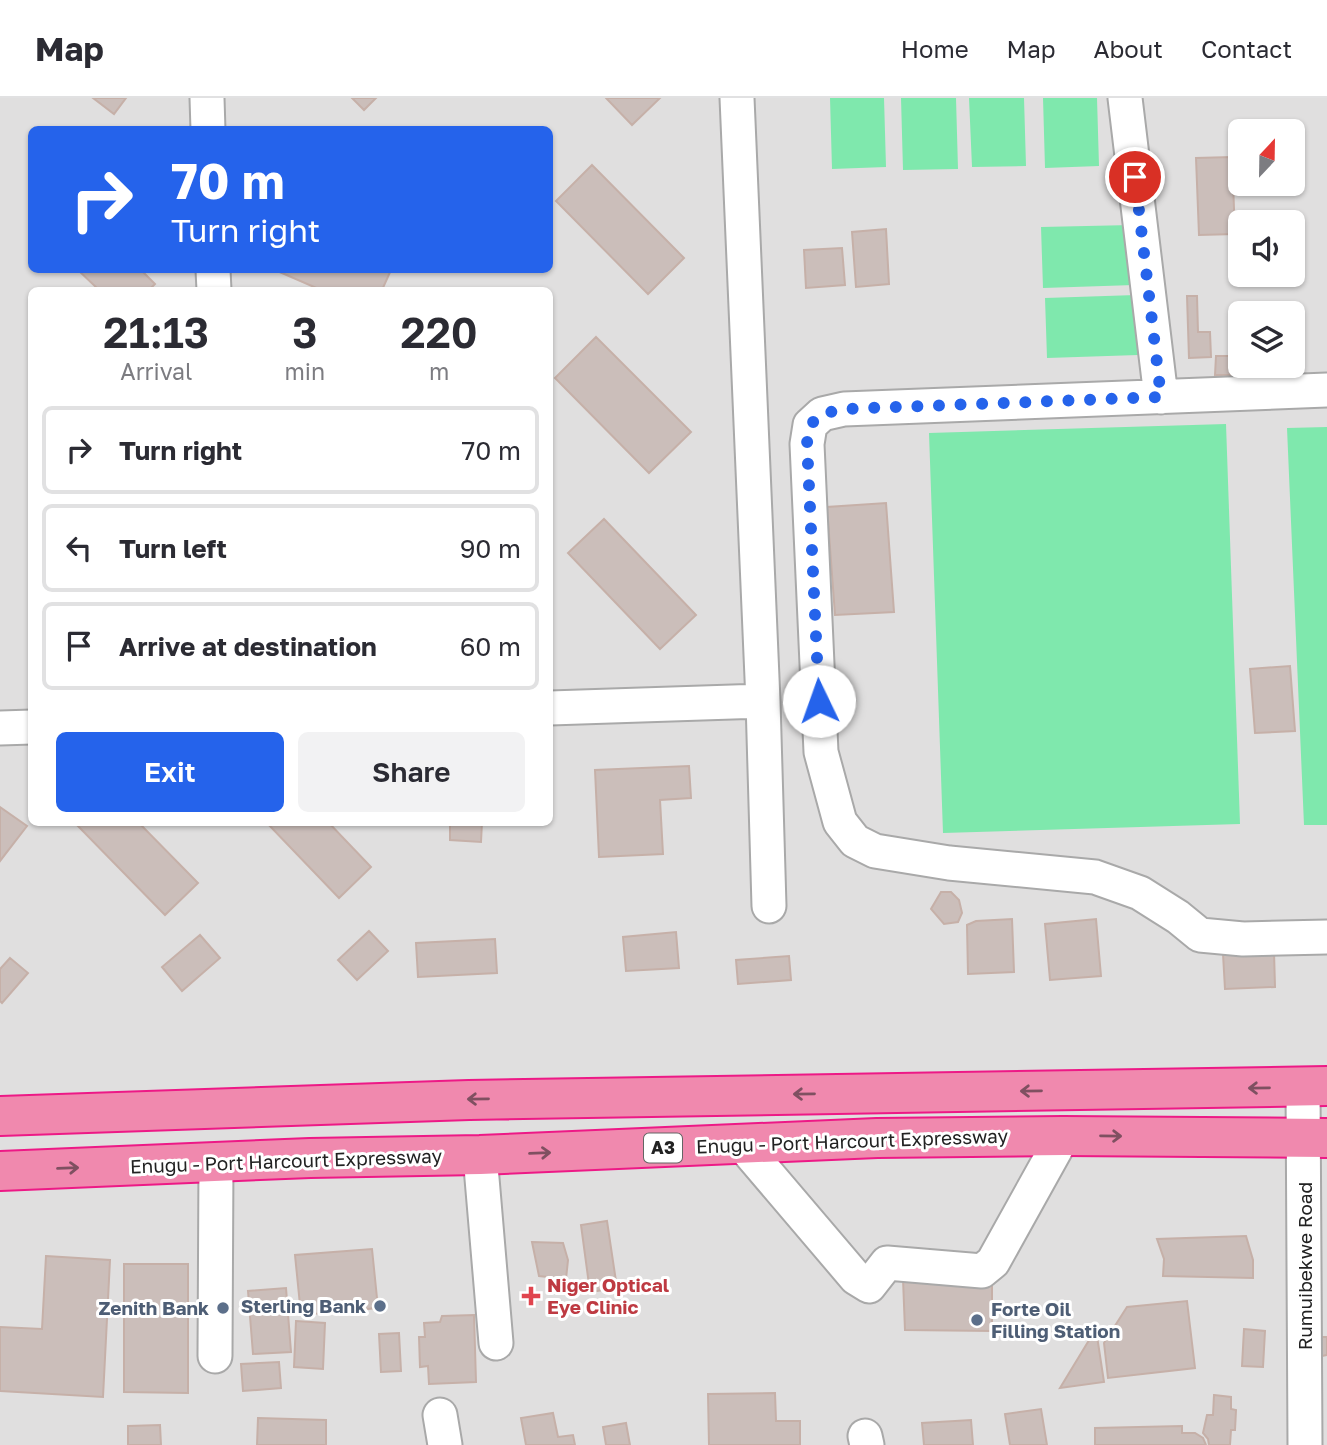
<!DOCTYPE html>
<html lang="en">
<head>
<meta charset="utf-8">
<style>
	:root { --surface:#fff; --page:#f2f2f3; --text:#2b2b33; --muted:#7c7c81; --line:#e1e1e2; --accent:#2563eb }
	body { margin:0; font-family:"Golos Text",sans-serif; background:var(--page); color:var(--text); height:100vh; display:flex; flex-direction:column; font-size:26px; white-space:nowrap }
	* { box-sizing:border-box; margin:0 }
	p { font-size:23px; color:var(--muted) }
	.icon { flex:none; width:38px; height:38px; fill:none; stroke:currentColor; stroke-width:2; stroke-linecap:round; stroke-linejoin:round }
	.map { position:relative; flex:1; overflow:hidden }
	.details { position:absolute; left:28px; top:189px; width:525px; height:539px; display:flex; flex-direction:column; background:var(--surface); border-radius:10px; box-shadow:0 2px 5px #0004 }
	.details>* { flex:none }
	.banner { position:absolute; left:28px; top:28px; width:525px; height:147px; border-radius:10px; box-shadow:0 2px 5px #0004; background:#2563eb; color:#fff; overflow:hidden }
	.needle { width:46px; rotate:22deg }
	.buttons { position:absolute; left:1228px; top:21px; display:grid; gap:14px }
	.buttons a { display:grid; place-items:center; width:77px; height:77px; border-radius:10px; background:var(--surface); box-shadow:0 2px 5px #0004; font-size:35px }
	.pin { position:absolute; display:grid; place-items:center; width:60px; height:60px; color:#fff; margin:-30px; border:4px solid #fff; border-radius:50%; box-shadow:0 2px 7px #0007 }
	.me { position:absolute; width:77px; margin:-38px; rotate:357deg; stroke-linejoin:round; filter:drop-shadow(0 0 5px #0008) }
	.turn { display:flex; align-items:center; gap:24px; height:147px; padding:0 28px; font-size:32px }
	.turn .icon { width:91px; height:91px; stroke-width:2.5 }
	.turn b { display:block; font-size:49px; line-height:60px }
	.eta { display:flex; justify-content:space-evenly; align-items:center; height:119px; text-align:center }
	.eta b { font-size:42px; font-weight:600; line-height:49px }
	.action { display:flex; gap:14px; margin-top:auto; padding:14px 28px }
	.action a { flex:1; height:80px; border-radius:10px; background:var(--accent); color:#fff; font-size:28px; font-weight:600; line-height:80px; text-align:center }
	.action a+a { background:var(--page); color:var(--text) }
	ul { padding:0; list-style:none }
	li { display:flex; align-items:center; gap:21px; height:88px; margin:0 14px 10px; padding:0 14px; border:4px solid var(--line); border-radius:10px }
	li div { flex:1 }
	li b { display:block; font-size:26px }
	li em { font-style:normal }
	header { display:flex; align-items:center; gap:42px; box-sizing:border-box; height:98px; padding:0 35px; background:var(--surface); border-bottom:2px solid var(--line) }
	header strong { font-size:33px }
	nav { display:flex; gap:38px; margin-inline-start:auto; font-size:24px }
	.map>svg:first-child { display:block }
	.residential { fill:#e0dfdf; fill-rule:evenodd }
	.pitch { fill:#7fe8ad }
	.building { fill:#cbbeba; stroke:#c6b0a8; stroke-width:2 }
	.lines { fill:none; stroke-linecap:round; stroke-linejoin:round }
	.minor-casing { stroke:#a9a9a9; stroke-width:37 }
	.highway-casing { stroke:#ed1986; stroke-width:42 }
	.minor { stroke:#fff; stroke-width:33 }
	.highway { stroke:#f089ae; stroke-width:38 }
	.oneway { stroke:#7f5061 }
	.route { stroke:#2563eb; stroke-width:12; stroke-dasharray:0 21.6 }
	.health-dot { fill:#e0444e; stroke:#fff; stroke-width:2.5 }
	.service-dot { fill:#5c6f8a; stroke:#fff; stroke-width:2.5 }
	.labels { text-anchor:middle; stroke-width:6; stroke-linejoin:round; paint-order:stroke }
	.shield { fill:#fff; stroke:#646464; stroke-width:2 }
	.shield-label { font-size:18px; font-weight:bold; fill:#222 }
	.street-label { font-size:19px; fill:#222; stroke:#fff }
	.health-label { font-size:19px; font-weight:bold; fill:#be3a42; stroke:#fff; text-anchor:start }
	.service-label { font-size:19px; font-weight:bold; fill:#4e5e75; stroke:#fff; text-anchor:end }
</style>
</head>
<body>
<header>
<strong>Map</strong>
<nav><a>Home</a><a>Map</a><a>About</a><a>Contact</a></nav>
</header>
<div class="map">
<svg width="1327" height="1347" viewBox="0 0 1327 1347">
	<rect width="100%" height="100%" fill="#f3ede8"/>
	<path class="residential" d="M0 0H1327V1347H0ZM32 32H550V172H32ZM1241 33H1293V86H1241ZM1241 124H1293V177H1241ZM32 192H550V724H32ZM1241 215H1293V268H1241Z"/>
	<path class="pitch" d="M830 0H884L886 69 832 71Z
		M901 0H956L958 71 903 72Z
		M969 0H1024L1026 68 972 69Z
		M1043 0H1097L1099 68 1045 70Z
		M1132 127 1134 187 1043 190 1041 129Z
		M1136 197 1138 257 1047 260 1045 200Z
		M1226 326 1240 726 943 735 929 335Z
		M1327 329V727H1304L1287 330Z"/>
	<path class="building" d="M93 0H126L114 16Z
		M352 0H376L364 12Z
		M606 0H660L632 27Z
		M1232 59 1235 136 1199 137 1196 60Z
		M592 67 684 160 648 196 556 103Z
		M886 131 889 186 856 189 852 134Z
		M842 150 845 187 806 190 804 152Z
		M78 172H141L155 186 149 192H99Z
		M275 172H391L382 192H321Z
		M1187 198H1197L1198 234H1210L1211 259 1189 260Z
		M596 239 691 334 649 375 555 280Z
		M1216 258H1235V277H1215Z
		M886 405 894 514 835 517 827 409Z
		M604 421 696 517 660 551 568 455Z
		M1290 568 1295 633 1255 635 1250 571Z
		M689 668 691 700 660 702 663 756 599 759 595 672Z
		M0 709 27 728 0 763Z
		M74 724H138L198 785 165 817Z
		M266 724H328L371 769 339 800Z
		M450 724H482L481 744 450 742Z
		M941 794H951L959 802 962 815 958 824 944 826 931 811Z
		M1012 821 1014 874 968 876 967 827 976 823Z
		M1096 821 1101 878 1050 882 1045 826Z
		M369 833 388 853 357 882 338 862Z
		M676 834 679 870 626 873 623 839Z
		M200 837 220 860 182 893 162 869Z
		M495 841 497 875 418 879 416 845Z
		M1274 854 1275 889 1225 891 1223 856Z
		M789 858 791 882 738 886 736 862Z
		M10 860 28 875 2 905 0 903V871Z
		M607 1123 617 1190 590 1194 581 1127Z
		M1246 1138 1253 1162V1180L1163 1178 1164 1161 1157 1141Z
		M532 1144 563 1145 568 1162 566 1181 539 1178Z
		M372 1151 378 1210 301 1217 295 1157Z
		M46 1158 110 1162 103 1299 0 1293V1229L42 1231Z
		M124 1166H188V1295L124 1294Z
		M992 1179V1233L905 1232 903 1181Z
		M286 1190 291 1254 253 1256 248 1193Z
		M1187 1203 1195 1270 1108 1280 1104 1245 1127 1209Z
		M474 1217 476 1284 429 1286 428 1268 420 1269 419 1239H425L424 1225 440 1224 442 1218Z
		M296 1223 325 1225 323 1271 294 1269Z
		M1244 1231 1265 1233 1263 1269 1242 1268Z
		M399 1235 401 1273 381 1274 379 1236Z
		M1097 1238 1104 1284 1060 1290 1091 1239Z
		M1322 1239H1327V1257L1322 1258Z
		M279 1264 281 1290 243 1293 241 1266Z
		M775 1295 776 1323H800V1347H709L708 1296Z
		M1214 1297 1231 1299V1311L1236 1312 1235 1332H1231L1230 1347H1209L1208 1341 1203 1335 1207 1317H1213Z
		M1041 1311 1047 1347H1010L1005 1316Z
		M553 1315 558 1339 573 1337 575 1347H526L521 1320Z
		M258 1320 326 1322V1347H257Z
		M971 1322 973 1347H924L922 1325Z
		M626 1325 630 1347H606L603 1329Z
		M160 1327 161 1347H128V1328Z
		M1182 1328V1335H1195L1203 1340 1206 1347H1095V1330Z"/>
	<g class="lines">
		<defs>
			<path id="minor" d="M207 0 208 32
				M737 0 763 603 769 808
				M1125 0 1161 299
				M213 172 214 192
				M1327 292 844 311 822 316 810 327 807 346 821 654 840 724 855 743 875 753 949 765 1095 779 1140 795 1178 819 1200 837 1243 841 1327 839
				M550 610 763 603
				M0 630 32 629
				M1303 989 1305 1347
				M742 1046 856 1180 869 1188 887 1165 982 1173 993 1164 1063 1038
				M480 1057 496 1245
				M215 1258 216 1064
				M440 1317 445 1347
				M865 1338 867 1347"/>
			<path id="highway" d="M0 1018 469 1002 1327 988
				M0 1073 310 1060 480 1057 877 1040 1063 1038 1327 1040"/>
		</defs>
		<use href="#minor" class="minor-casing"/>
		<use href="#highway" class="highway-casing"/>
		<use href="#minor" class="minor"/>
		<use href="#highway" class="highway"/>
	</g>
	<defs><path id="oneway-shaft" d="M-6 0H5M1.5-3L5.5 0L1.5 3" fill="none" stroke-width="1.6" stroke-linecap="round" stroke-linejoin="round" transform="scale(1.75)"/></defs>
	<g class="oneway">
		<use href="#oneway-shaft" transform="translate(1259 990) rotate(179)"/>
		<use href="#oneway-shaft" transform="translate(1031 993) rotate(179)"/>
		<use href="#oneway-shaft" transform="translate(804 996) rotate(179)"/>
		<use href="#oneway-shaft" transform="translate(478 1001) rotate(179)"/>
		<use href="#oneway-shaft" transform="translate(1111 1038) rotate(1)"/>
		<use href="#oneway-shaft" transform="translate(540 1055) rotate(-2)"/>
		<use href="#oneway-shaft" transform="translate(68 1070) rotate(-2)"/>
	</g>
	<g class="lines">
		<path class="route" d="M819 603 807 345 810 327 822 316 844 311 1161 299 1135 79"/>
	</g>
	<path class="health-dot" d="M527.5 1187.5h7v7h7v7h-7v7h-7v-7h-7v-7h7z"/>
	<g class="service-dot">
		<circle cx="380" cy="1208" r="7"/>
		<circle cx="223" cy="1210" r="7"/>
		<circle cx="977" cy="1222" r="7"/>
	</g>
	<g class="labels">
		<rect class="shield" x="644" y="1035.5" width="38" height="29" rx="5"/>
		<g class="shield-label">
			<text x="663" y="1056">A3</text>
		</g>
		<g class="street-label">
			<text transform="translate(852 1043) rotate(-2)" y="7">Enugu - Port Harcourt Expressway</text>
			<text transform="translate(286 1063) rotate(-2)" y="7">Enugu - Port Harcourt Expressway</text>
			<text transform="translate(1305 1168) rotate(-90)" y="7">Rumuibekwe Road</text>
		</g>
		<g class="health-label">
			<text x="547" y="1194">Niger Optical<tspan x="547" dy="22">Eye Clinic</tspan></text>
		</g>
		<g class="service-label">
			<text x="366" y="1215">Sterling Bank</text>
			<text x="209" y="1217">Zenith Bank</text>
			<text x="991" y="1218" text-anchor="start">Forte Oil<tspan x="991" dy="22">Filling Station</tspan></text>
		</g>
	</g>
</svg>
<div class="buttons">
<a><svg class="needle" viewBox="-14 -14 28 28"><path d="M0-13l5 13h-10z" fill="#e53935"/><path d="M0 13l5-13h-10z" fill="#7c7c81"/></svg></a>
<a><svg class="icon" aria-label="sound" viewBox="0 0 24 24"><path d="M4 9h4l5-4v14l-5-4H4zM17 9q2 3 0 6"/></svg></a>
<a><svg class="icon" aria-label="layers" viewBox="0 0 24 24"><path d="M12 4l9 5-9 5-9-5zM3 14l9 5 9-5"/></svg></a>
</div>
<div class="pin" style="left:1135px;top:79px;background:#d93025"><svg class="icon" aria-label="arrive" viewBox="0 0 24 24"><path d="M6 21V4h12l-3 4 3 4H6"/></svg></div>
<svg class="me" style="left:819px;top:603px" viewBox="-20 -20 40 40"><circle r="19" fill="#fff"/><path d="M0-13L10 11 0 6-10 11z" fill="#2563eb"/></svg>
<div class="banner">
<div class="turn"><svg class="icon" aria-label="right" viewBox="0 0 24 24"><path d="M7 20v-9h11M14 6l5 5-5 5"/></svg><div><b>70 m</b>Turn right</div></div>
</div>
<section class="details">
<div class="eta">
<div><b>21:13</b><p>Arrival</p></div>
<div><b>3</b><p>min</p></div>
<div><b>220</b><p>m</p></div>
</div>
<ul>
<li><svg class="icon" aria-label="right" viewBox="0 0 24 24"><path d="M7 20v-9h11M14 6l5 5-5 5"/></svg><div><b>Turn right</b></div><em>70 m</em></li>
<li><svg class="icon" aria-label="left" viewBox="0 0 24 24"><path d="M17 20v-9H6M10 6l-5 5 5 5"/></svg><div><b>Turn left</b></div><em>90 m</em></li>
<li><svg class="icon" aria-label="arrive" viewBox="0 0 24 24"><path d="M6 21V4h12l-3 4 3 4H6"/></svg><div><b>Arrive at destination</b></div><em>60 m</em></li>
</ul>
<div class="action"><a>Exit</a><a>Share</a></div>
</section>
</div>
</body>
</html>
